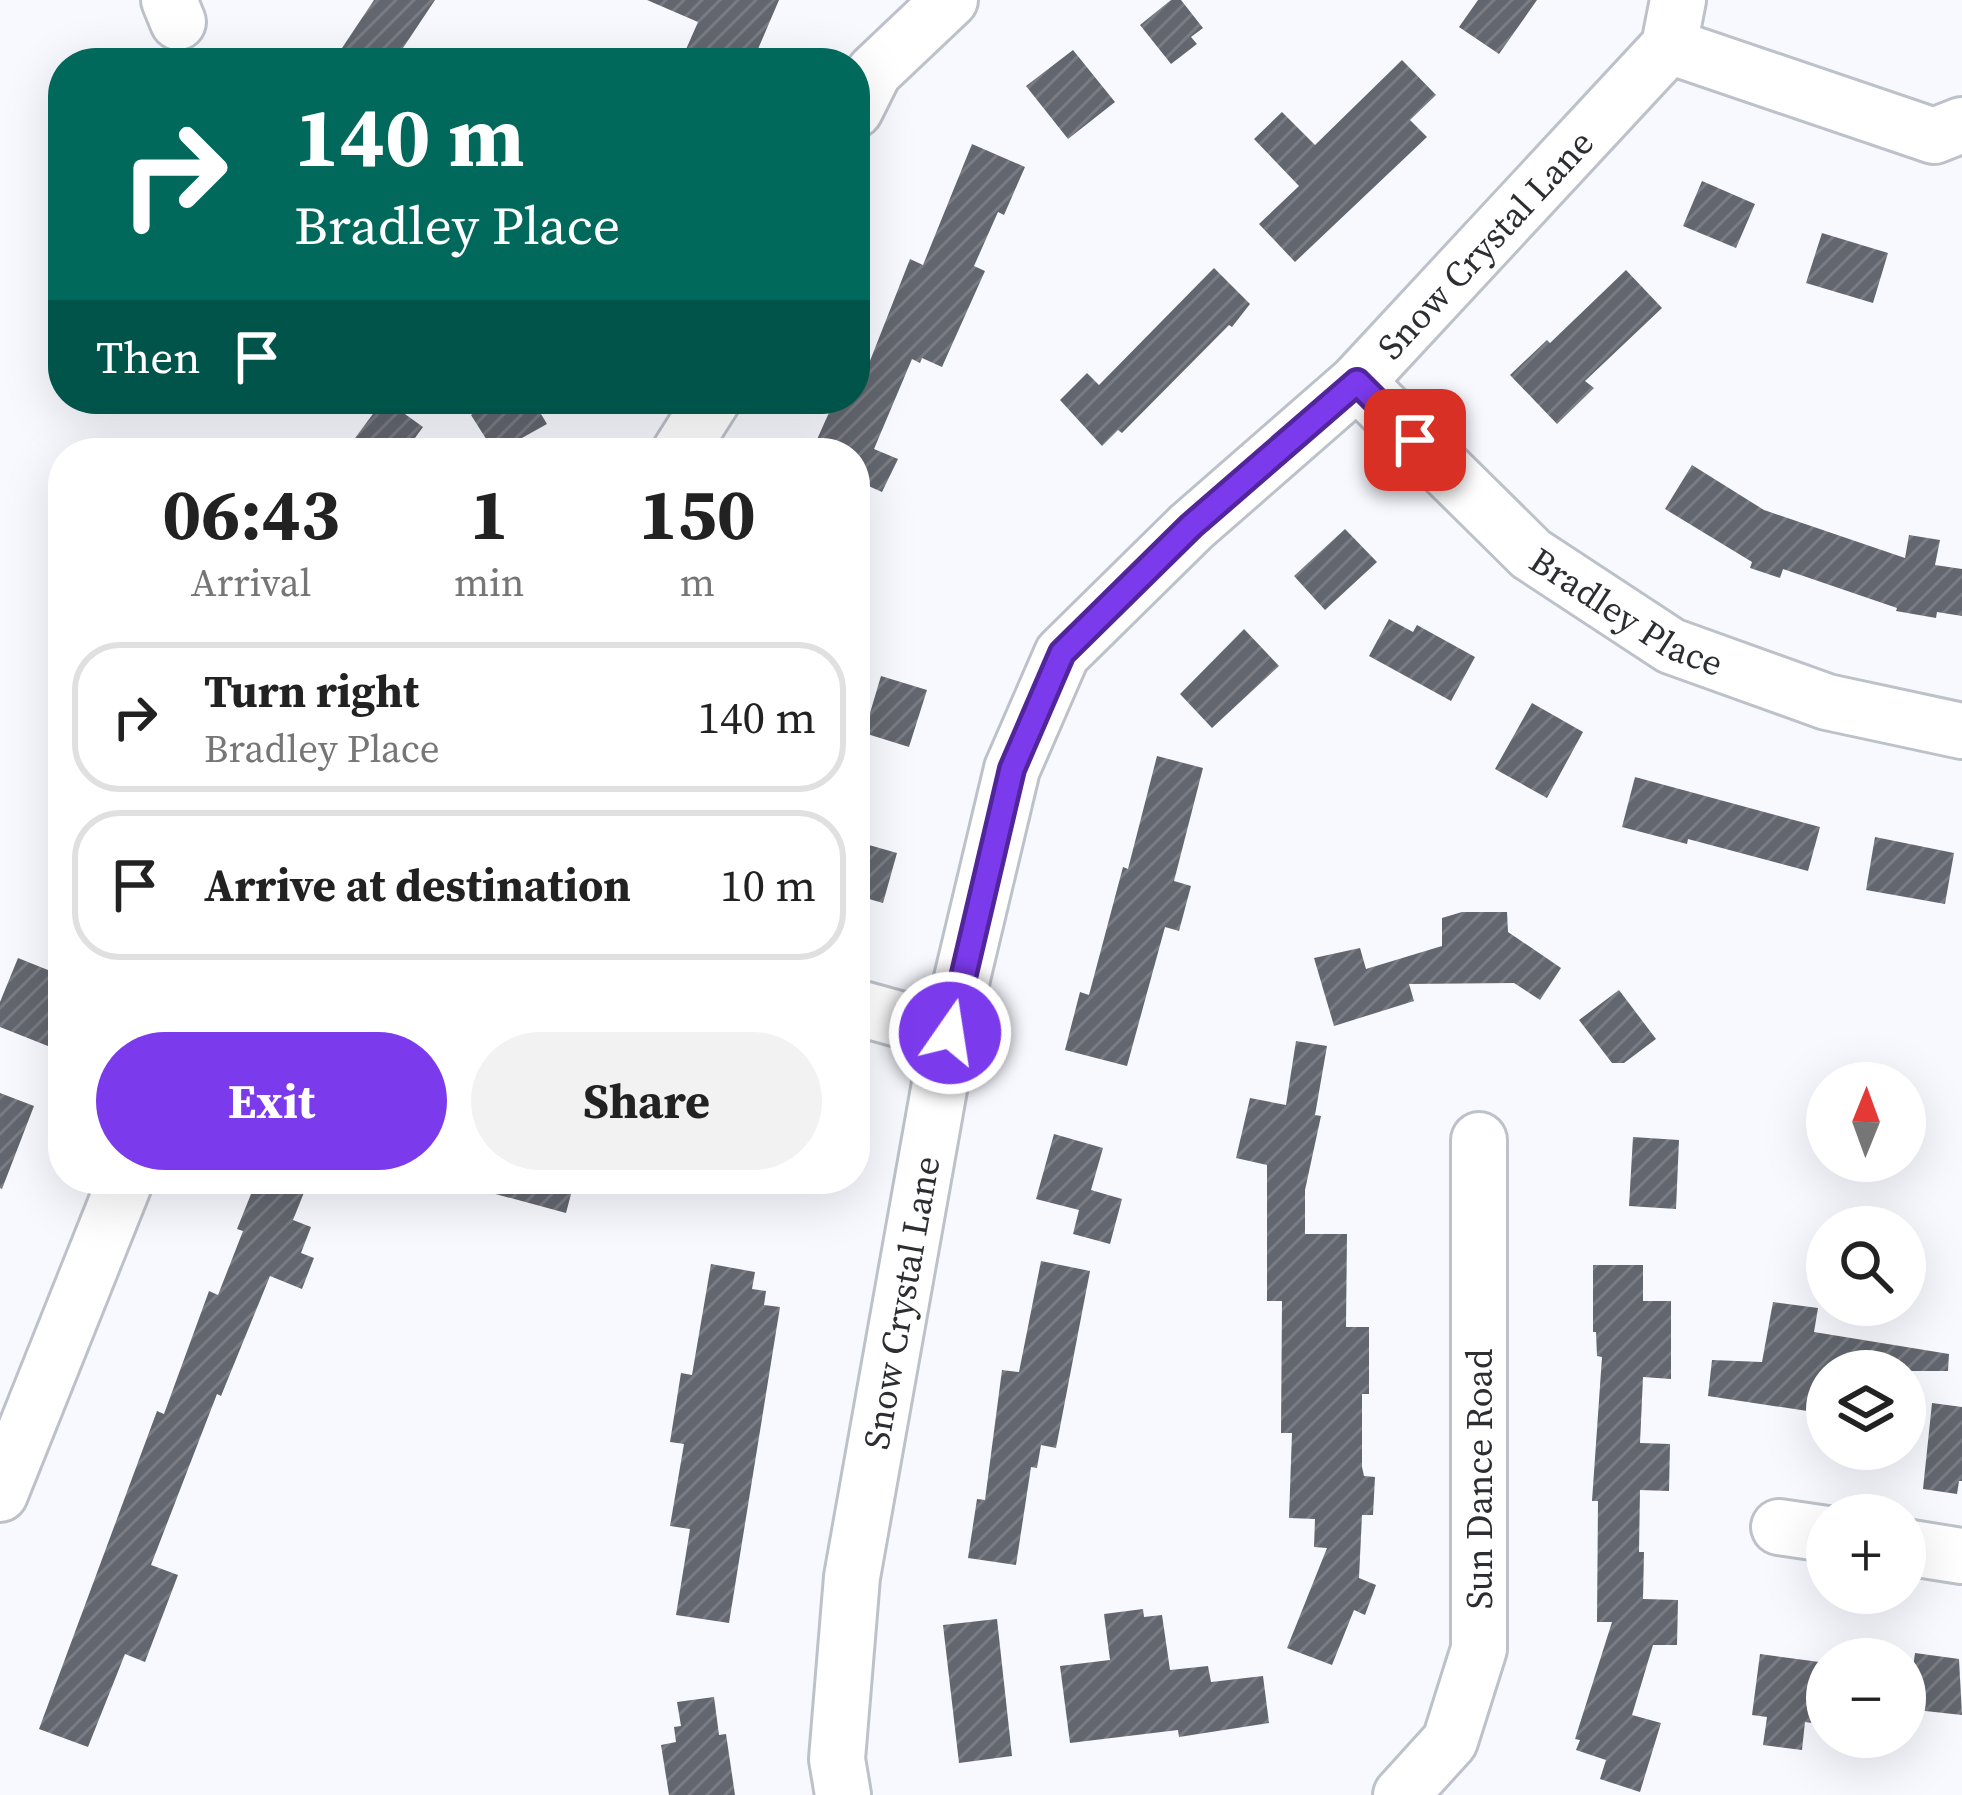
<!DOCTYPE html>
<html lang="en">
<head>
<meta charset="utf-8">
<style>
	:root { --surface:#fff; --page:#f2f2f2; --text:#222; --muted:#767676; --line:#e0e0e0; --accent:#7c3aed }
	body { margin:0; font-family:"Source Serif 4",serif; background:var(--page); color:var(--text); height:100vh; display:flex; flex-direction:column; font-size:45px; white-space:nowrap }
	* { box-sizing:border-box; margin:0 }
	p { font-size:39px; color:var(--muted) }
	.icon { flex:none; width:66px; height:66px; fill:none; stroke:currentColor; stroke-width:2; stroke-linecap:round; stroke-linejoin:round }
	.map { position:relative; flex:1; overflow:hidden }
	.details { position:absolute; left:48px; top:438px; width:822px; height:756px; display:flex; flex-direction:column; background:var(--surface); border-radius:48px; box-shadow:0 12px 48px #0002 }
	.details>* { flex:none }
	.top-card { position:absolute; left:48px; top:48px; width:822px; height:366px; border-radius:48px; box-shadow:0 12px 48px #0002; background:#00695c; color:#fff; overflow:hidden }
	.needle { width:78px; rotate:1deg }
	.fabs { position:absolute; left:1806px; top:1062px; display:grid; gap:24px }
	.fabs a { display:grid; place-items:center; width:120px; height:120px; border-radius:50%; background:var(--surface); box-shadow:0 12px 48px #0002; font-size:60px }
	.pin { position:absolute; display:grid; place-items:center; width:102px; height:102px; color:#fff; margin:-51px; border-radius:24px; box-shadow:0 6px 18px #0006 }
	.me { position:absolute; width:132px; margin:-66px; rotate:13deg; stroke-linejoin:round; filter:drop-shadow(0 0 9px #0008) }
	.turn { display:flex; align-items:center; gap:42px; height:252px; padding:0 48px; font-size:54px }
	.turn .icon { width:156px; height:156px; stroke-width:2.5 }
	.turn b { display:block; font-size:84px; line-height:102px }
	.then { display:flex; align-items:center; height:114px; padding:0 48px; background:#0003; gap:24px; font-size:45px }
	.eta { display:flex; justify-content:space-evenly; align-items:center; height:204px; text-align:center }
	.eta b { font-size:72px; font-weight:700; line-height:84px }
	.cta { display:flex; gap:24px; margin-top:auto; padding:24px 48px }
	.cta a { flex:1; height:138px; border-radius:72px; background:var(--accent); color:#fff; font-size:48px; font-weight:700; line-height:138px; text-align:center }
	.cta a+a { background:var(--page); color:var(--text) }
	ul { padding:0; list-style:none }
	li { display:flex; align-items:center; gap:36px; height:150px; margin:0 24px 18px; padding:0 24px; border:6px solid var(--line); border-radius:48px }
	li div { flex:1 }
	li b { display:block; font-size:45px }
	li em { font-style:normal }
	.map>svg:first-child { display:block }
	.building { fill:url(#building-hatch) }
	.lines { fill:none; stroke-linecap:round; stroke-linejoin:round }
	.minor-casing { stroke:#bdc1ca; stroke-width:60 }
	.minor { stroke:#fff; stroke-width:54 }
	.route-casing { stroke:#51269a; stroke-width:30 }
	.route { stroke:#7c3aed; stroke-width:21 }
	.labels { text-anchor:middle; stroke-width:12; stroke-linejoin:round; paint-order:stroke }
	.street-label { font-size:36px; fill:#2d2e32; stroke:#fff }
</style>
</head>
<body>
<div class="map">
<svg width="1962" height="1795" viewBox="0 0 1962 1795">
	<defs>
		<pattern id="building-hatch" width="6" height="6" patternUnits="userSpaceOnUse" patternTransform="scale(3)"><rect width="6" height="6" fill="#62666e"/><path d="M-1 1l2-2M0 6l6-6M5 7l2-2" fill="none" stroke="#7a7c83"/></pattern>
	</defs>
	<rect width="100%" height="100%" fill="#f7f9ff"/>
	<path class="building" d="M374 0H435L393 63H332Z
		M647 0H779L752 63H680L698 22Z
		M1171 0H1181L1203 28 1191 37 1197 44 1171 64 1140 25Z
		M1478 0H1537L1499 54 1459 27Z
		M1073 50 1115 102 1068 139 1026 86Z
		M1402 60 1436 95 1410 120 1427 137 1295 262 1259 224 1299 186 1254 139 1282 112 1315 145Z
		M972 144 1025 167 1004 215 998 212 974 266 985 271 942 367 922 358 920 363 912 359 874 449 898 459 882 492 855 480V453H811L835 399H855L910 259 923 265Z
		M1702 181 1755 204 1736 248 1683 226Z
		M1822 233 1888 253 1873 303 1806 283Z
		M1214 268 1250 304 1232 327 1229 325 1122 433 1118 430 1102 446 1060 400 1087 373 1099 385Z
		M1626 270 1662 308 1585 381 1594 388 1557 424 1510 375 1547 340 1550 343Z
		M384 399 423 427 404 453H344Z
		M496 399H532L547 424 495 453 471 415Z
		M1692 465 1764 510 1905 558 1909 535 1940 540 1935 565 1962 569V616L1937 612 1936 618 1896 611 1897 608 1783 569 1780 578 1750 568 1752 562 1665 509Z
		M1345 529 1377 562 1325 610 1294 576Z
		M1389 619 1413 632 1417 625 1475 657 1451 701 1369 656Z
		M1244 629 1279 666 1212 728 1180 694Z
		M881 676 927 690 909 747 864 733Z
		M1532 703 1583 732 1547 798 1495 769Z
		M1157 756 1203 768 1174 881 1191 886 1179 931 1165 927 1127 1066 1065 1050 1080 992 1089 995 1123 867 1128 869Z
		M1635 777 1820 827 1808 871 1688 839 1687 844 1622 827Z
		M1875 837 1954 853 1945 904 1866 890Z
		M855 841 897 853 883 903 855 895Z
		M1462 912H1507L1508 932 1561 968 1540 1000 1514 983 1409 984 1414 1001 1334 1026 1314 958 1360 948 1366 969 1442 946V918Z
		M18 958 63 976V1052L0 1027V1002Z
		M1619 990 1656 1039 1624 1063H1612L1579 1020Z
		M1296 1041 1327 1046 1315 1115 1321 1116 1305 1190V1234H1347L1346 1327H1369V1394H1362V1467L1364 1476 1375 1477 1373 1515H1362L1359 1578 1376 1585 1365 1615 1354 1610 1332 1665 1287 1648 1327 1548 1314 1547 1315 1519 1289 1518 1292 1433H1281L1282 1301H1267V1165L1236 1158 1250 1098 1286 1105Z
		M0 1093 34 1106 2 1189 0 1188Z
		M1054 1134 1103 1148 1091 1190 1122 1199 1110 1244 1073 1234 1079 1210 1036 1199Z
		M1633 1137 1679 1140 1676 1209 1629 1206Z
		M257 1179H278L305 1190 293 1220 311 1227 301 1253 314 1258 302 1289 270 1276 221 1396 217 1394 151 1565 178 1575 145 1662 125 1654 88 1747 39 1729 157 1411 164 1414 209 1291 218 1295 243 1231 237 1229Z
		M478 1179H575L566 1213 477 1189Z
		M1041 1261 1090 1271 1056 1448 1041 1445 1037 1468 1031 1467 1016 1565 968 1558 977 1499 985 1500 1002 1370 1019 1372Z
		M711 1264 755 1272 752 1289 766 1291 764 1305 780 1307 729 1623 676 1615 690 1529 670 1526 684 1444 670 1442 681 1373 692 1375Z
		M1593 1265H1643V1301H1671V1379L1643 1377 1640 1443 1670 1444 1669 1491 1640 1490 1639 1552H1644L1643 1599 1678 1600 1677 1645H1653L1632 1715 1661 1723 1640 1792 1600 1779 1606 1760 1576 1750 1580 1740 1575 1739 1612 1622H1597L1598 1501H1592L1602 1357 1597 1356 1596 1332H1593Z
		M1773 1302 1818 1308 1814 1332 1949 1354 1948 1371H1827V1414L1708 1396 1712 1360 1762 1362Z
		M1932 1403 1962 1407V1481H1959L1957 1494 1923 1489Z
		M1143 1609 1144 1617 1162 1615 1170 1670 1208 1666 1211 1682 1263 1676 1269 1723 1179 1737 1178 1730 1070 1743 1060 1666 1110 1660 1104 1614Z
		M997 1619 1012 1756 959 1763 943 1625Z
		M1915 1653 1959 1659 1962 1715 1907 1709Z
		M1760 1654 1827 1663V1725L1805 1722 1802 1750 1763 1745 1767 1717 1752 1715Z
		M714 1697 719 1735 726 1734 735 1795H669L661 1745 676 1742 674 1727 681 1726 677 1702Z"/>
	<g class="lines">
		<defs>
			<g id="minor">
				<path d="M169 0 178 22"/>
				<path d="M1669 46 1934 136 1962 125"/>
				<path d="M855 110 874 72 950 0"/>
				<path id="s1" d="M1357 382 1531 554 1671 646 1827 702 1962 731"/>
				<path d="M679 453 713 399"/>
				<path d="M855 1007 949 1033"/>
				<path d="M0 1494 126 1179"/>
				<path d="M1779 1527 1827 1534"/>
				<path d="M1905 1547 1962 1556"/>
				<path id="s2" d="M843 1795 837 1759 852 1577 949 1033 1012 769 1062 654 1191 527 1357 382 1669 46 1678 0"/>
				<path d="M1401 1795 1450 1741 1479 1649V1140"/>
			</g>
		</defs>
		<use href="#minor" class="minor-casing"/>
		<use href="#minor" class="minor"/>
	</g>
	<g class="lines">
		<defs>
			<path id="route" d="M950 1033 1012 769 1062 653 1191 526 1357 382 1415 440"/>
		</defs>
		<use href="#route" class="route-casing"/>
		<use href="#route" class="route"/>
	</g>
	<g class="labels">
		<g class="street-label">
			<text dy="13" stroke="none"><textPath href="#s2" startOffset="1758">Snow Crystal Lane</textPath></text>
			<text dy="13" stroke="none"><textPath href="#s1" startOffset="357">Bradley Place</textPath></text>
			<text dy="13" stroke="none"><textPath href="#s2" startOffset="498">Snow Crystal Lane</textPath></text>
			<text transform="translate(1479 1479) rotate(-90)" y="13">Sun Dance Road</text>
		</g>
	</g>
</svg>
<div class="fabs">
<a><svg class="needle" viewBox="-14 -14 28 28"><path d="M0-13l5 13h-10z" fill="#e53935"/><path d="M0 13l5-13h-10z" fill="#767676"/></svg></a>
<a><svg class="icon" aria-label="search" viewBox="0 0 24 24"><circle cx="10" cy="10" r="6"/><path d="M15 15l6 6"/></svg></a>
<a><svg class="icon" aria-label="layers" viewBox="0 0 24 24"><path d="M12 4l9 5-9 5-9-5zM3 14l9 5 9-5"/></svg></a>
<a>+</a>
<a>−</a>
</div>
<div class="pin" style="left:1415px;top:440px;background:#d93025"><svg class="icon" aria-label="arrive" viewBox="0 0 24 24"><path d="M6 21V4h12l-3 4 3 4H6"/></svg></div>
<svg class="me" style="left:950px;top:1033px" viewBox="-20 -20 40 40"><circle r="17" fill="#7c3aed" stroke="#fff" stroke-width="3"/><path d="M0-11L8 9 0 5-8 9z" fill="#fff"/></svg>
<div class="top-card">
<div class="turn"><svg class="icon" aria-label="right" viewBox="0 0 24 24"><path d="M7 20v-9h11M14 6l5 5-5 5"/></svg><div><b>140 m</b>Bradley Place</div></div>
<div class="then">Then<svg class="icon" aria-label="arrive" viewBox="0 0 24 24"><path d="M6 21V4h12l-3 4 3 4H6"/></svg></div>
</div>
<section class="details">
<div class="eta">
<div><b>06:43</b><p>Arrival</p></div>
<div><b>1</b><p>min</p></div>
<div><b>150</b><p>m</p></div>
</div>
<ul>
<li><svg class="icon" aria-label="right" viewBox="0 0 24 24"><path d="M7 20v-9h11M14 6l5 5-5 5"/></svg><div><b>Turn right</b><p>Bradley Place</p></div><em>140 m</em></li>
<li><svg class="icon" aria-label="arrive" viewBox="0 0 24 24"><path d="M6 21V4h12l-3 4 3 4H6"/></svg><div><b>Arrive at destination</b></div><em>10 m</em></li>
</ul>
<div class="cta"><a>Exit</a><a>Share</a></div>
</section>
</div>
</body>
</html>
